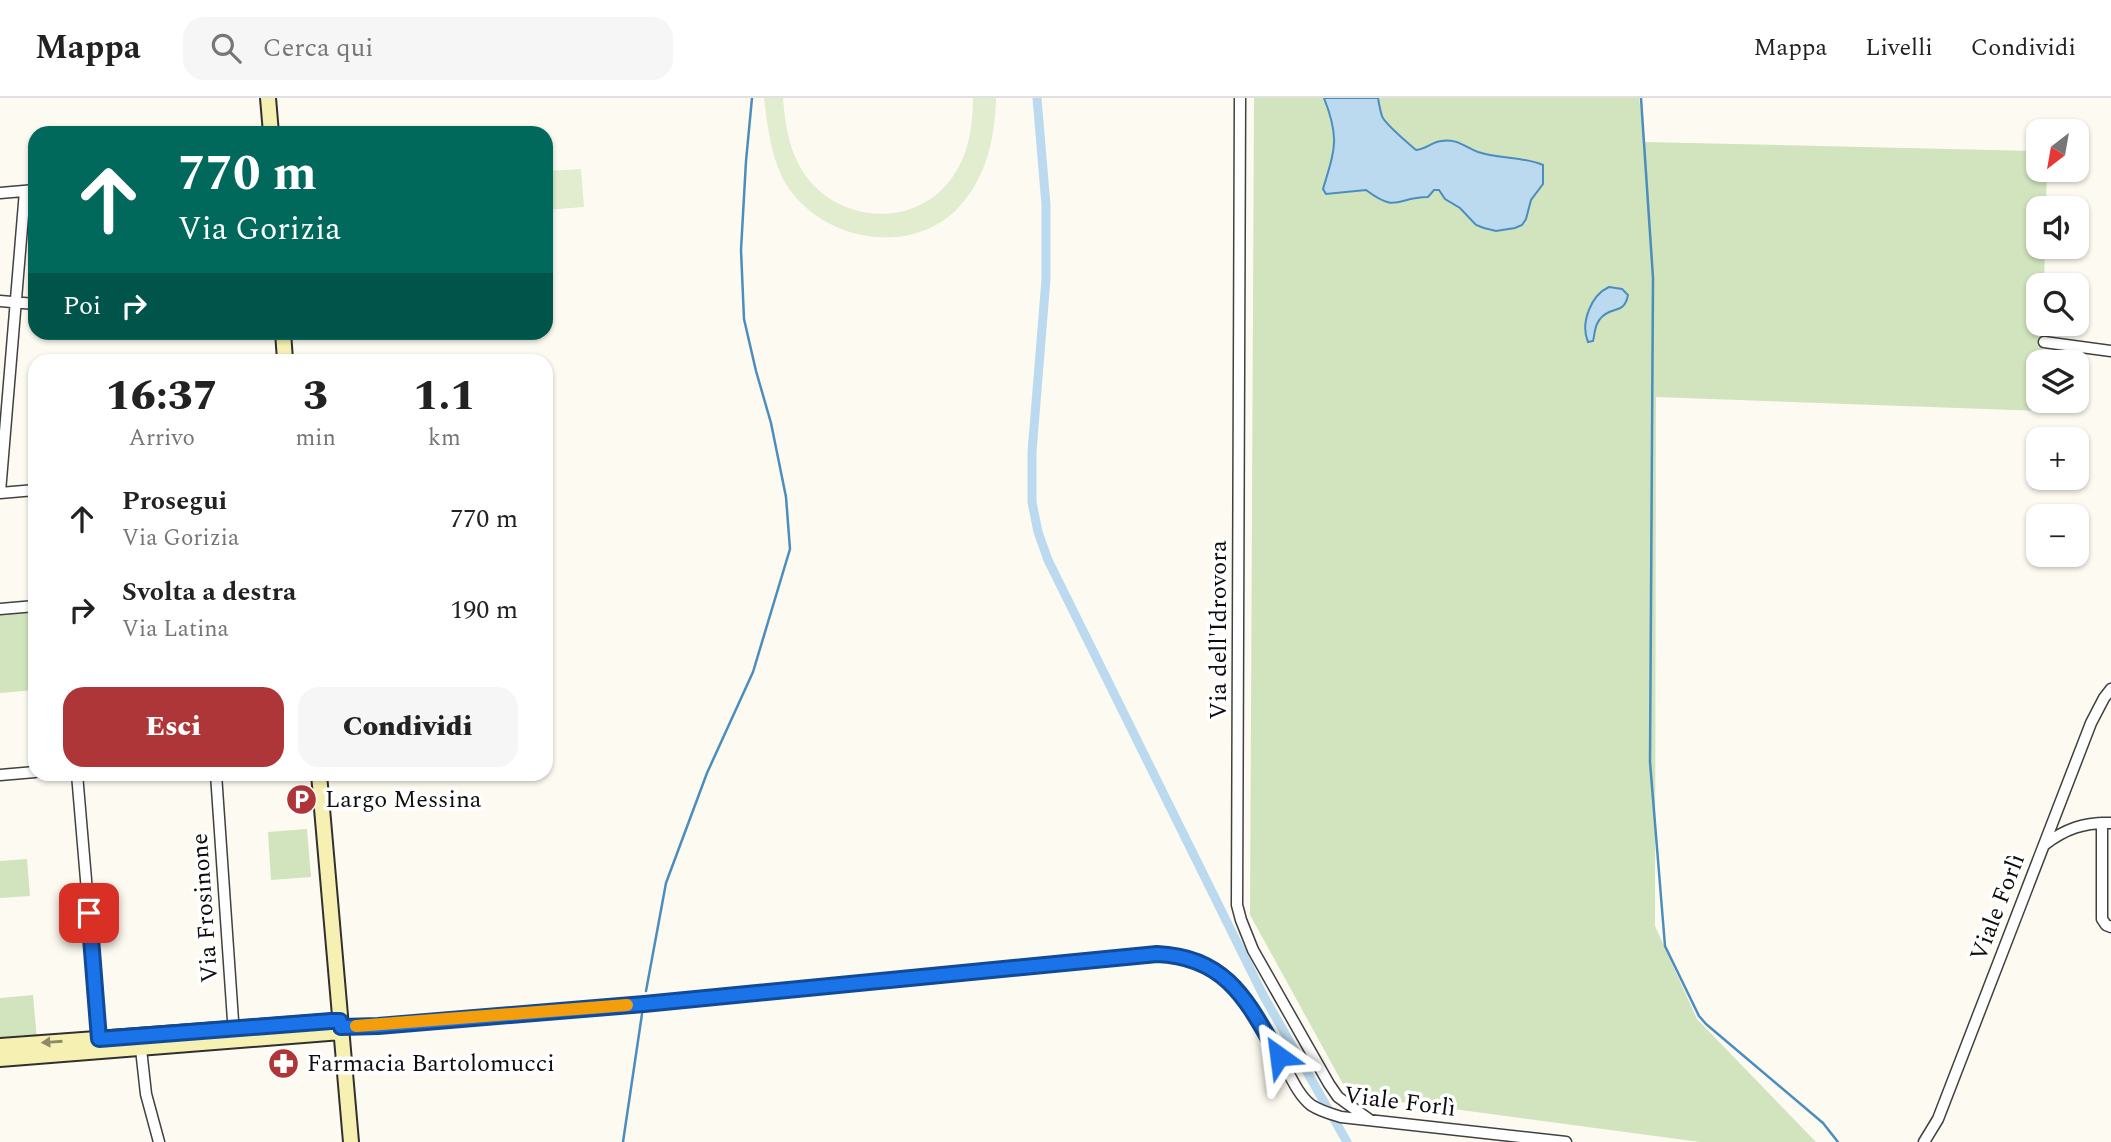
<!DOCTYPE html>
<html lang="it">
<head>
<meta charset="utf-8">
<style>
	:root { --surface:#fff; --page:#f6f6f6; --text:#222; --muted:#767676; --line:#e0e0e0; --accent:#ae3538 }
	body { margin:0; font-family:Spectral,serif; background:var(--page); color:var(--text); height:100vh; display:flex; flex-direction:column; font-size:26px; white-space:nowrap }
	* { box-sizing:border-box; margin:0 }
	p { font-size:23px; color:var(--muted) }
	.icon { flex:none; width:38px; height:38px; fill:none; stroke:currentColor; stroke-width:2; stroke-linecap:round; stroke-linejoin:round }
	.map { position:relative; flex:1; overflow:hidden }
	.details { position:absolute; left:28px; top:256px; width:525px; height:427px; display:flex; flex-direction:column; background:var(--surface); border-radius:21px; box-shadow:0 2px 5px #0004 }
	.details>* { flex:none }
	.banner { position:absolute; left:28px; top:28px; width:525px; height:214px; border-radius:21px; box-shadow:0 2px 5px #0004; background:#00695c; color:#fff; overflow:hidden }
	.needle { width:46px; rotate:211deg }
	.buttons { position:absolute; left:2026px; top:21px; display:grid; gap:14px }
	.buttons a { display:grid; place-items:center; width:63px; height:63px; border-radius:14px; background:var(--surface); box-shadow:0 2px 5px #0004; font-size:35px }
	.pin { position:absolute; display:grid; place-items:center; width:60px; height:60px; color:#fff; margin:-30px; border-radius:14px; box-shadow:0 4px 10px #0006 }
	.me { position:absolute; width:77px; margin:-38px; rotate:329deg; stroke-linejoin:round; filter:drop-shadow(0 0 5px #0008) }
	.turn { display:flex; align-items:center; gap:24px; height:147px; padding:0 35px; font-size:32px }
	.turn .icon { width:91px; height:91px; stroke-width:2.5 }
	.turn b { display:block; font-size:49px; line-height:60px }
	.then { display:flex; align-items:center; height:66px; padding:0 35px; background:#0003; gap:14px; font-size:26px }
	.eta { display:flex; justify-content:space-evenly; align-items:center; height:119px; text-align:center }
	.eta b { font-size:42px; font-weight:800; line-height:49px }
	.primary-button { display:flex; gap:14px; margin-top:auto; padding:14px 35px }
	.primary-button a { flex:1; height:80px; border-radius:21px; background:var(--accent); color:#fff; font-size:28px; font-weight:800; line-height:80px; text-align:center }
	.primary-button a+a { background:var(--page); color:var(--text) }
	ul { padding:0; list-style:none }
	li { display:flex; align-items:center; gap:21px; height:91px; padding:0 35px }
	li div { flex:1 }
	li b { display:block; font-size:26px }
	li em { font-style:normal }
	header { display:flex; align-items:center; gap:42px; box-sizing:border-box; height:98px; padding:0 35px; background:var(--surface); border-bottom:2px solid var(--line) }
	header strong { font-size:33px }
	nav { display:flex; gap:38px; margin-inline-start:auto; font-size:24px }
	.search { width:490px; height:63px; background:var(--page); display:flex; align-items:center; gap:18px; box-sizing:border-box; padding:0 24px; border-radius:21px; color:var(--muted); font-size:26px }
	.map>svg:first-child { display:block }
	.green { fill:#d1e4be }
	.pitch { fill:#e1edce }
	.water { fill:#bbdaef; stroke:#4a8dbe; stroke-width:2 }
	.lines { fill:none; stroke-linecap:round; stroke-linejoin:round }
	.stream { stroke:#4a8dbe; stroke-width:2.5 }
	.canal { stroke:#bbdaef; stroke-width:9 }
	.street-casing { stroke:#414141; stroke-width:13 }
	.secondary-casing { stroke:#303030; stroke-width:18 }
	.street { stroke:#fff; stroke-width:10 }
	.secondary { stroke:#f6f0b3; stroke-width:14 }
	.oneway { fill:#8e8a69 }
	.route-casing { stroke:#114b97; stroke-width:18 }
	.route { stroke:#1a73e8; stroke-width:12 }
	.slow { stroke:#f59e0b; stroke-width:12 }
	.labels { text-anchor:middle; stroke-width:7; stroke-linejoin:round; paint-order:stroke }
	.street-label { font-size:24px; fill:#0e0e0e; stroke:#fff }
	.poi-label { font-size:24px; fill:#0e0e0e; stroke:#fff; text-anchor:start }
</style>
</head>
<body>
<header>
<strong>Mappa</strong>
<div class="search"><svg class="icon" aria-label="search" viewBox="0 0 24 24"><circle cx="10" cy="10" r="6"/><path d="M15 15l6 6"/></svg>Cerca qui</div>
<nav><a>Mappa</a><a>Livelli</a><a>Condividi</a></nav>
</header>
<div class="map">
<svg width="2111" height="1044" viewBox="0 0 2111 1044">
	<rect width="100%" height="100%" fill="#fdfbf1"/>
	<path class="green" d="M1254 0H1639L1645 44 2039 53V72H2047L2046 110H2039V149H2045L2044 187H2039V226H2043L2042 264H2039V303H2041V313L1656 299 1655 828 1697 921 1816 1044H1700L1349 997 1250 817Z
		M35 514V592L0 595V516Z
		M307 731 311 779 271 782 268 734Z
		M27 761 30 798 0 800V763Z
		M33 897 37 942 0 945V900Z"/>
	<path class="pitch" d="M764 0H783C785 23 788 46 799 67 828 122 907 134 948 85 968 61 973 30 973 0H996C995 39 987 79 959 109 915 157 832 145 793 96 772 70 768 32 764 0Z
		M581 71 584 109 546 112V73Z"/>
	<path class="water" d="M1324 0H1378C1379 6 1380 12 1382 18 1384 25 1409 46 1416 52 1426 51 1432 44 1441 43 1456 40 1465 49 1478 54 1498 61 1522 58 1543 67V86L1531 102 1526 121 1522 127 1515 130 1496 133 1484 130 1476 127 1460 110 1445 101 1439 92H1434L1428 99C1396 99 1398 116 1366 92L1326 96 1323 91C1335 51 1340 41 1324 0Z
		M1609 189 1622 191 1628 197C1624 218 1611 207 1600 221 1594 228 1595 236 1593 243L1588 244C1580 225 1591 197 1609 189Z"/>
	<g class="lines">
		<path class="stream" d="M1641 0 1653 180 1650 664 1665 848 1699 918 1706 926 1823 1025 1838 1044
			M646 893 666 785 707 675 753 574 790 451 786 399 771 325 756 273 744 221 741 152 746 63 752 0
			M623 1044 642 916"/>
		<path class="canal" d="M1037 0 1046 107V181L1032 354V404L1038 434 1048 462 1263 897 1347 1044"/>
		<defs>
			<path id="street" d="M1240 0 1237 807 1241 822 1253 852 1329 986 1338 999 1370 1022
				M0 95 35 92
				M0 203 35 206
				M2044 244 2111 253
				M0 394 25 93
				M0 395 35 392
				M0 511 35 508
				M77 676 100 946
				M216 676 234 937
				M0 677 35 674
				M2102 725V821L2106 827 2111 829
				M2044 747C2065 731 2084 724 2111 725
				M341 929 378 928 644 906 1128 858C1222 851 1239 889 1282 963 1290 977 1298 997 1311 1007 1320 1013 1331 1016 1341 1019L1566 1044
				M141 951 146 996 159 1044
				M1924 1044 1938 1021 2091 625 2104 600 2111 591"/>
			<path id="secondary" d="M268 0 271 35
				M283 234 285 262
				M319 676 351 1044
				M0 948 340 923
				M0 961 341 934"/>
		</defs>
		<use href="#street" class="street-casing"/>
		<use href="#secondary" class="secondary-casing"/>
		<use href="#street" class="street"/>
		<use href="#secondary" class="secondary"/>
	</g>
	<defs><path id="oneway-solid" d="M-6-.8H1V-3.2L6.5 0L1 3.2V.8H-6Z" transform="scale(1.75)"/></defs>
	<use class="oneway" href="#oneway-solid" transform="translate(52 944) rotate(176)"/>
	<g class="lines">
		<defs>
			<path id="route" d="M89 815 99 941 331 923H340L341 929 378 928 644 906 1157 856C1228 859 1248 905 1279 958"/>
		</defs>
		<use href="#route" class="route-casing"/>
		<use href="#route" class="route"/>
		<path class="slow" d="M356 928 627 907"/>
	</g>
	<defs>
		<symbol id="parking-disc" viewBox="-11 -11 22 22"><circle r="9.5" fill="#ae3538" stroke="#fff"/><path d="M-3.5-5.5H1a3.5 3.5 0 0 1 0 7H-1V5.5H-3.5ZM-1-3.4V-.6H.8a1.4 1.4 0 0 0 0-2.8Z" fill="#fff"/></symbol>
		<symbol id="pharmacy-disc" viewBox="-11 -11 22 22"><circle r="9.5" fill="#ae3538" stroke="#fff"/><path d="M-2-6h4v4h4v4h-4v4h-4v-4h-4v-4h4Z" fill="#fff"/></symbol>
	</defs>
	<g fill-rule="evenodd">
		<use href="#parking-disc" x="284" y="684" width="35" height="35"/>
		<use href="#pharmacy-disc" x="266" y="948" width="35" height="35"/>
	</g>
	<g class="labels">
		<g class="street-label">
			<text transform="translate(1218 532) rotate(-90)" y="8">Via dell'Idrovora</text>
			<text transform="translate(1997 809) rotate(-69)" y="8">Viale Forlì</text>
			<text transform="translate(204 810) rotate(-94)" y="8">Via Frosinone</text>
			<text transform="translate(1400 1003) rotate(7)" y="8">Viale Forlì</text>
		</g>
		<g class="poi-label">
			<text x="325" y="709">Largo Messina</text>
			<text x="307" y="973">Farmacia Bartolomucci</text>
		</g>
	</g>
</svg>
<div class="buttons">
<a><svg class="needle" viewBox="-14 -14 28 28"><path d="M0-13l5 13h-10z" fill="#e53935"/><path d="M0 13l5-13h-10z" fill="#767676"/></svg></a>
<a><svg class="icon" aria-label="sound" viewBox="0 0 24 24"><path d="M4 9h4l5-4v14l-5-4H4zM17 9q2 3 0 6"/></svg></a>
<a><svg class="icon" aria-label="search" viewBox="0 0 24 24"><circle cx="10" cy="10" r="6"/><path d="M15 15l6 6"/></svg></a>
<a><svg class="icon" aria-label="layers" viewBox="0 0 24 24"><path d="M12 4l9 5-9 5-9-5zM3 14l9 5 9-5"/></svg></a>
<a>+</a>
<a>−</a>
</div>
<div class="pin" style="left:89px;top:815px;background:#d93025"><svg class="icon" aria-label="arrive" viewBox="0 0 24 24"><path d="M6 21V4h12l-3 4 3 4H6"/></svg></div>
<svg class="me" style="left:1279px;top:958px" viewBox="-20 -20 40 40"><path d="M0-17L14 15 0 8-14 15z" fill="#1a73e8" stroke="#fff" stroke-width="4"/></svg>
<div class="banner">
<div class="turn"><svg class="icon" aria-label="ahead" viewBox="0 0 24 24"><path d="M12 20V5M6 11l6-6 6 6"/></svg><div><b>770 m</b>Via Gorizia</div></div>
<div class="then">Poi<svg class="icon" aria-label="right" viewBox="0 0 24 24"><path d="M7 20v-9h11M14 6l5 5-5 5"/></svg></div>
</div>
<section class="details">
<div class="eta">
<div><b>16:37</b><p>Arrivo</p></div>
<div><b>3</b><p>min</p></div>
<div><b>1.1</b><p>km</p></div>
</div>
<ul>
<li><svg class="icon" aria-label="ahead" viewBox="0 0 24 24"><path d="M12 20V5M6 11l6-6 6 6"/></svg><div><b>Prosegui</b><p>Via Gorizia</p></div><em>770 m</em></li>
<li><svg class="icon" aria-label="right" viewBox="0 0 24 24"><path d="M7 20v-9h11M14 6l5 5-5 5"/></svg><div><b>Svolta a destra</b><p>Via Latina</p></div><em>190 m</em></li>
</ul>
<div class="primary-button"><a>Esci</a><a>Condividi</a></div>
</section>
</div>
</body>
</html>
